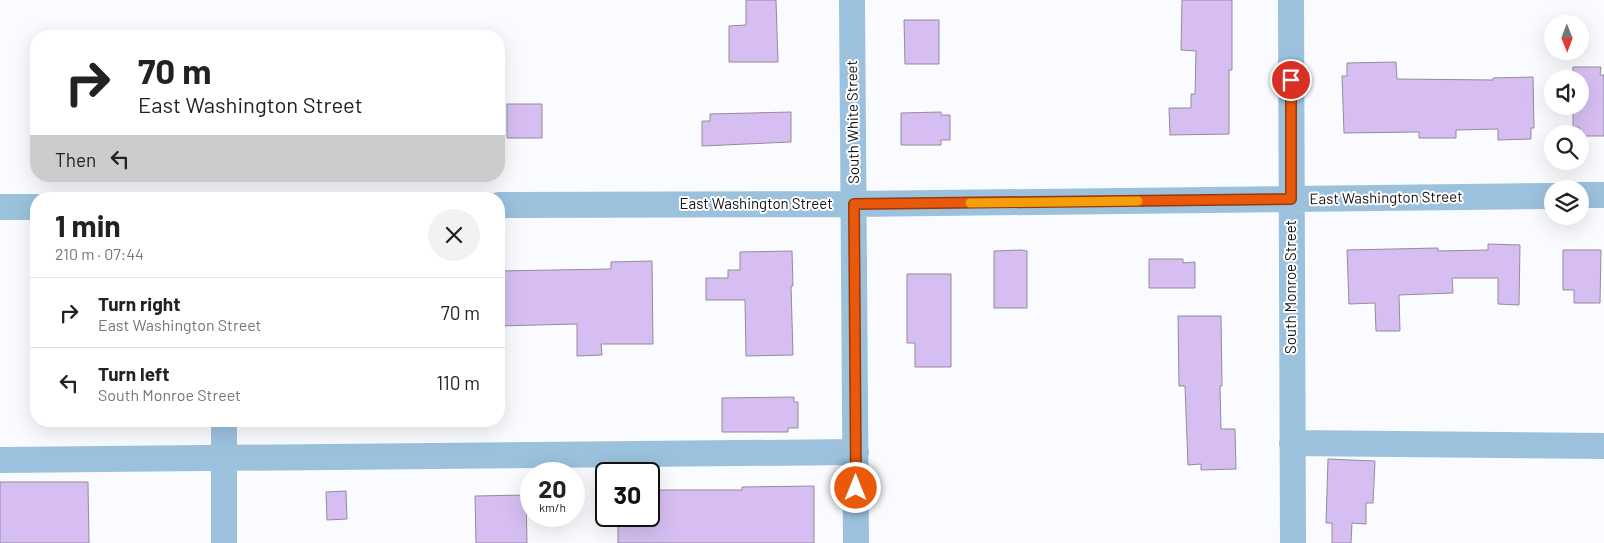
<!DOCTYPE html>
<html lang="en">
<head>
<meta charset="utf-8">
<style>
	:root { --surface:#fff; --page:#f2f2f2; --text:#222; --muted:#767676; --line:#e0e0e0 }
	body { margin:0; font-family:Barlow,sans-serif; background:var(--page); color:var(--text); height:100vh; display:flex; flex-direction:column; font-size:19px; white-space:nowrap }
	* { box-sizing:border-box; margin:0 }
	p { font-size:16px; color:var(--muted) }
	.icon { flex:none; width:28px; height:28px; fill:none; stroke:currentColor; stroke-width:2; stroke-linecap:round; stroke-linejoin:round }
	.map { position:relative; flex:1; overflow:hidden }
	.sheet { position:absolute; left:30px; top:192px; width:475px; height:235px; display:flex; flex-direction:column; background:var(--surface); border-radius:20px; box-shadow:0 5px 20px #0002 }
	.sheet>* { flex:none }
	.banner { position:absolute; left:30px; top:30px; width:475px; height:152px; border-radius:20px; box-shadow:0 5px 20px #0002; background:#fff; color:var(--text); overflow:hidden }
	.needle { width:32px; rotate:179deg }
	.tools { position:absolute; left:1544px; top:15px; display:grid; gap:10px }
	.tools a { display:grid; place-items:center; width:45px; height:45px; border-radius:50%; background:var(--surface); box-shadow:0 5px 20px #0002; font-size:25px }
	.speed { position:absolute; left:520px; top:462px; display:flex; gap:10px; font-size:25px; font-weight:700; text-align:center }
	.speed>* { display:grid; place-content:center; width:65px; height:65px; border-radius:50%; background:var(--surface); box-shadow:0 5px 20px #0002; line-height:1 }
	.speed small { font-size:12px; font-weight:400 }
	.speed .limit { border:2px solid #111; border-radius:8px; background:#fff; color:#111 }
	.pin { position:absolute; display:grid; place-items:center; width:42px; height:42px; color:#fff; margin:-21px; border:2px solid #fff; border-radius:50%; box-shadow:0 1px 5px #0007 }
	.me { position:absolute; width:55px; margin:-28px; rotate:0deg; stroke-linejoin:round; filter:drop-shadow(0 0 4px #0008) }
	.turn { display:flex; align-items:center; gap:18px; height:105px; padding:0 25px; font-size:22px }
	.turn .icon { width:65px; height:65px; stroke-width:2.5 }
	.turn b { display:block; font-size:35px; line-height:42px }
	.then { display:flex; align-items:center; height:48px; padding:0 25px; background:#0003; gap:10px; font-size:19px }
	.round { display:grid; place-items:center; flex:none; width:52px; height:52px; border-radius:26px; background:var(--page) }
	.head { display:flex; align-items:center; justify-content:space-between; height:85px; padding:0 25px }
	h1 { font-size:30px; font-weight:700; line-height:38px }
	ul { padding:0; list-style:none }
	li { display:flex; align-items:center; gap:15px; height:70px; padding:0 25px; border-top:1px solid var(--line) }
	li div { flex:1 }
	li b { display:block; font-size:19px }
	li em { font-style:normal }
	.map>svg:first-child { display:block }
	.building { fill:#d6bef2; stroke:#928c9a }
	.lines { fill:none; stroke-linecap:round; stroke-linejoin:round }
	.minor { stroke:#9bc1dd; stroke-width:26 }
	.route-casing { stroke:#983908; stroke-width:12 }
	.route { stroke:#ea580c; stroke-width:9 }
	.slow { stroke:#f59e0b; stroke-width:9 }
	.labels { text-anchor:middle; stroke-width:4; stroke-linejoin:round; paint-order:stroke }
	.street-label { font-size:15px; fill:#101117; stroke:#fff }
</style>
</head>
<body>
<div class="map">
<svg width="1604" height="543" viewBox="0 0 1604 543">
	<rect width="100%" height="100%" fill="#fafbff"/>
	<path class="building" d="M746 0H776L778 62H729V26L746 25Z
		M1182 0H1232V70H1229V134L1170 135 1169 108H1191V94H1195L1196 51 1181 50Z
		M904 20H939V64H905Z
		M1396 62 1397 79 1493 80V78L1533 77 1534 128H1531V139L1498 140V129L1456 130V138H1419V132L1344 133 1342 76H1347V63Z
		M1573 67H1601L1600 75H1604V136H1580L1579 127H1573V106H1580V79H1573Z
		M507 104H542V138H507Z
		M791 112V142L702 146V121H710V114Z
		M941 112V115H950V140H941V145H901V113Z
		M1488 244 1520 245 1519 305 1498 304V278H1452L1453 293 1399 295 1400 331H1376L1375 303 1349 304 1347 250 1438 248V251L1488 250Z
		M1021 250 1027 251V308H994V251Z
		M1563 250H1601L1600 303H1574V290H1563Z
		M792 251 793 286H791L793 355 746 356 745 300H706V278H728V270H740V252Z
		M1149 259H1183V263L1195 262V288H1149Z
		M652 261 653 344H601L602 355 577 356V324L499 326V271L611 269V262Z
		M907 274H951V367H915V343H907Z
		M1178 316H1221L1222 386H1220L1221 429H1235L1236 469 1201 470V464L1188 465 1185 386H1179Z
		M794 397V402H798V428H788V432H722V398Z
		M1328 459 1375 461 1373 503H1366V524L1352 523 1351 543H1332V523H1326Z
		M0 482H88L89 543H0Z
		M814 486V543H618V516H649V490H742V487Z
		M346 491 347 519 327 520 326 492Z
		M526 495 527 543H476L475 496Z"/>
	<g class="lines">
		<path class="minor" d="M852 0 856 543
			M1291 0 1293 543
			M1580 195H1604
			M499 205 854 204 1552 196
			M0 207H36
			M224 421V543
			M1292 443 1604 446
			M0 460 856 452"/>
	</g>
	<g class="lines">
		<defs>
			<path id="route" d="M856 488 854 204 1291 199V80"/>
		</defs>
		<use href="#route" class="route-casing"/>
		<use href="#route" class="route"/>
		<path class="slow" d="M970 203 1138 201"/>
	</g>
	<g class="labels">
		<g class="street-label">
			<text transform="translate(853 122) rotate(-91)" y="5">South White Street</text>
			<text transform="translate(1386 198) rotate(-1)" y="5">East Washington Street</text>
			<text x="756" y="209">East Washington Street</text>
			<text transform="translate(1291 287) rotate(-90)" y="5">South Monroe Street</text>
		</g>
	</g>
</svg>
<div class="tools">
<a><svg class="needle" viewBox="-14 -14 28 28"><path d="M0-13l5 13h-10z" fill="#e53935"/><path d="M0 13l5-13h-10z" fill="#767676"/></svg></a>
<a><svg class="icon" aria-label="sound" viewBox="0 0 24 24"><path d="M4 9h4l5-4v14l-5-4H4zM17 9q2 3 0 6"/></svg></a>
<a><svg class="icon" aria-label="search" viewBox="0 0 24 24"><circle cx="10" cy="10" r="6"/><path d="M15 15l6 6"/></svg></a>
<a><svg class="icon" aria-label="layers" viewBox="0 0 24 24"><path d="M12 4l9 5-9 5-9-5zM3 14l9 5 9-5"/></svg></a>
</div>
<div class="speed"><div>20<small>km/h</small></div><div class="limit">30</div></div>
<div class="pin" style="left:1291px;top:80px;background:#d93025"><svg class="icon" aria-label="arrive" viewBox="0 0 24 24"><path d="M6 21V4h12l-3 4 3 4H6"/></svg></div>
<svg class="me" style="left:856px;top:488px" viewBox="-20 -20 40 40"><circle r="17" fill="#ea580c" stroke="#fff" stroke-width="3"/><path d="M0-11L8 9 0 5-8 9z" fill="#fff"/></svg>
<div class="banner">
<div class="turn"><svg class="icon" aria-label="right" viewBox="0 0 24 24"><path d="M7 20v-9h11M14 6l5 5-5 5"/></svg><div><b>70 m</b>East Washington Street</div></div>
<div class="then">Then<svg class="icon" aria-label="left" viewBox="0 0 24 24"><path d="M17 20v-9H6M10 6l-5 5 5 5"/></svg></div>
</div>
<section class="sheet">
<div class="head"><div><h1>1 min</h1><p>210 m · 07:44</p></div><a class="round"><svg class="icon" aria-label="close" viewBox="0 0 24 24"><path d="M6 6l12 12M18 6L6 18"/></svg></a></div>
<ul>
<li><svg class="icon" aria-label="right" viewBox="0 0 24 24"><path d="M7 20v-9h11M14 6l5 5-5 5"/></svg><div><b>Turn right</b><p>East Washington Street</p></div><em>70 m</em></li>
<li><svg class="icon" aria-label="left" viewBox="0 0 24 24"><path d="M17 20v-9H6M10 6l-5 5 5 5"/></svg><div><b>Turn left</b><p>South Monroe Street</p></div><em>110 m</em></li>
</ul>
</section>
</div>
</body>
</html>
